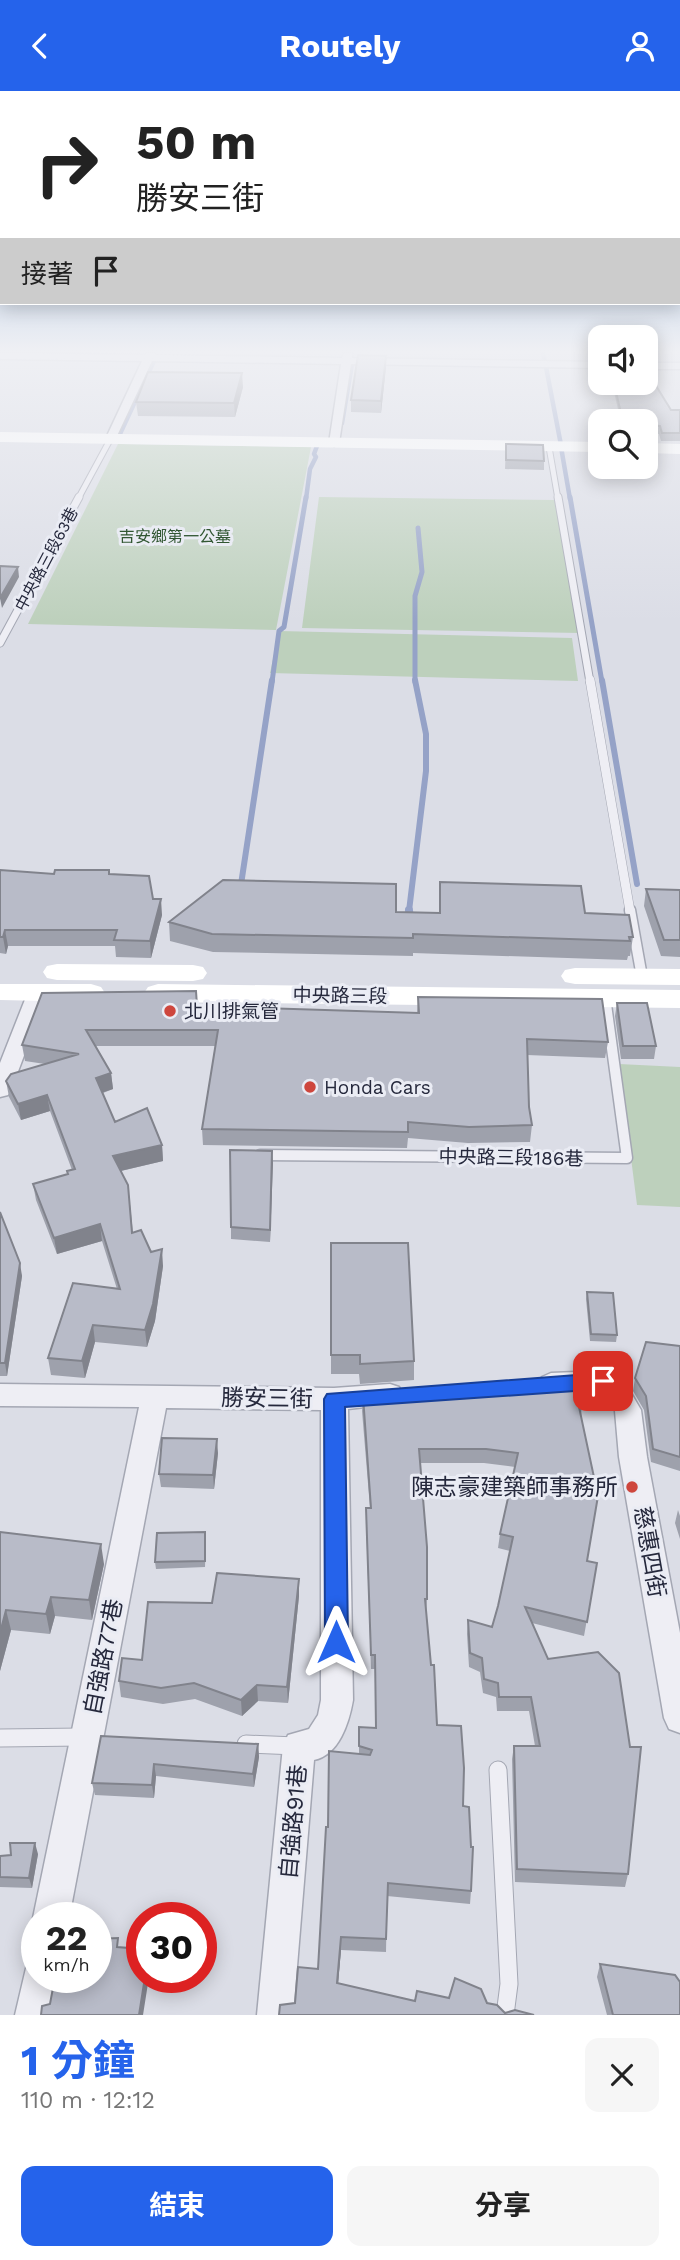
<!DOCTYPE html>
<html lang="zh-TW">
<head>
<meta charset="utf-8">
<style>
	:root { --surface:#fff; --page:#f6f6f6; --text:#222; --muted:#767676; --accent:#2563eb }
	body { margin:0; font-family:"Work Sans","Noto Sans TC",sans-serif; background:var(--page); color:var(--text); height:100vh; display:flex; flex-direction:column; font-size:26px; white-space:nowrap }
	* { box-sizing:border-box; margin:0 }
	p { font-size:23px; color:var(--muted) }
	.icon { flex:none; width:38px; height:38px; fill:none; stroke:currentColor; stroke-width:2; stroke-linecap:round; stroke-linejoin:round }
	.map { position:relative; height:1924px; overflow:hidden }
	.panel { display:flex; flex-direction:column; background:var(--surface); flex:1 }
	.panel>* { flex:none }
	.top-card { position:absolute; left:0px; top:0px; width:681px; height:214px; box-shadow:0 4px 18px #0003; background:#fff; color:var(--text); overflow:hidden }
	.tools { position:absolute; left:588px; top:234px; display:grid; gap:14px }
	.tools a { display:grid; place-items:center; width:70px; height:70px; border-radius:14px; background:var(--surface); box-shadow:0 4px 18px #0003; font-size:35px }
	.speed { position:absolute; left:21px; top:1811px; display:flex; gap:14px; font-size:35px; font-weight:700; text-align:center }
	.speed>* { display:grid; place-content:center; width:91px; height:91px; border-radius:50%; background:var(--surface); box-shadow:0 4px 18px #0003; line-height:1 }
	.speed small { font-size:18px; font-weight:400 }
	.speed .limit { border:10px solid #d22; background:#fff; color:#111 }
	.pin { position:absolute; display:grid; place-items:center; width:60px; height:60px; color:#fff; margin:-30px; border-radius:14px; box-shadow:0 4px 10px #0006 }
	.me { position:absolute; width:77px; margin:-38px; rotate:0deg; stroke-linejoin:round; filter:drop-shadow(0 0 5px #0008) }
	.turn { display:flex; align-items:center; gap:24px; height:147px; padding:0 21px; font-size:32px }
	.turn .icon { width:91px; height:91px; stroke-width:2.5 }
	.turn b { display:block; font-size:49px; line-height:60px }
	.then { display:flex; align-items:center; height:66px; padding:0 21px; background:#0003; gap:14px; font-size:26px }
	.round { display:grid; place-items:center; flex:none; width:74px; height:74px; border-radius:14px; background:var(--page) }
	.summary { display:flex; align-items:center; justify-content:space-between; height:119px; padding:0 21px }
	h1 { font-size:42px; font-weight:700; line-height:52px; color:var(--accent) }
	.action { display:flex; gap:14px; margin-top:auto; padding:14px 21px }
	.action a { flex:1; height:80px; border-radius:14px; background:var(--accent); color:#fff; font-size:28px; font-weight:700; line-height:80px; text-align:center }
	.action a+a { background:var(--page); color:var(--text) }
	header { display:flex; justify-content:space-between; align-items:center; height:91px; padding:0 21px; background:var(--accent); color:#fff; font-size:32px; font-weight:700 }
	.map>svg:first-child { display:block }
	.green { fill:#bdd0bc }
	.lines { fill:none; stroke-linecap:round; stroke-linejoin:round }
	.stream-far3 { stroke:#95a2c7; stroke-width:4.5 }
	.stream-far2 { stroke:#95a2c7; stroke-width:5 }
	.stream-far1 { stroke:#95a2c7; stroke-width:6 }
	.stream { stroke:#95a2c7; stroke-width:8 }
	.lane-far4-casing { stroke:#a4a7b3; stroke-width:7 }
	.lane-far3-casing { stroke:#a4a7b3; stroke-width:9 }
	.lane-far2-casing { stroke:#a4a7b3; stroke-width:10 }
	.lane-far1-casing { stroke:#a4a7b3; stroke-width:13 }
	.lane-casing { stroke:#a4a7b3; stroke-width:19 }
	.street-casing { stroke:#a4a7b3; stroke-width:3 }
	.lane-far4 { stroke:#eeeef4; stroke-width:5 }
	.lane-far3 { stroke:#eeeef4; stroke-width:7 }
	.lane-far2 { stroke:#eeeef4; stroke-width:9 }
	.lane-far1 { stroke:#eeeef4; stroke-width:10 }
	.lane { stroke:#eeeef4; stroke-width:17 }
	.street { fill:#eeeef4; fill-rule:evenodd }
	.secondary { fill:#fff; fill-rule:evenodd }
	.wall { fill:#9ea1ac }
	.shaded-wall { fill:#81838c }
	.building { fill:#b8bbc8; stroke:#81838c; stroke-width:2 }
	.route { fill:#2563eb; stroke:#184099; stroke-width:2 }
	.poi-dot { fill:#ce463d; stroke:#eaecf4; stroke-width:2.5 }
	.labels { text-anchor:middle; stroke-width:6; stroke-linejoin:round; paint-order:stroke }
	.far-park-label { font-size:16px; fill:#325733; stroke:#eaecf4 }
	.far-street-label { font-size:16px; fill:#25283c; stroke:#eaecf4 }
	.street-label { font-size:19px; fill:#25283c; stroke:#eaecf4 }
	.poi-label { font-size:19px; fill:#25283c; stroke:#eaecf4; text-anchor:start }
	.near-street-label { font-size:23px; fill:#25283c; stroke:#eaecf4 }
	.near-poi-label { font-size:23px; fill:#25283c; stroke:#eaecf4; text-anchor:end }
</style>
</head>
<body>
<header><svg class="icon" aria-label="back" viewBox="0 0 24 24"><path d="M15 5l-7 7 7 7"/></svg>Routely<svg class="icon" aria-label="person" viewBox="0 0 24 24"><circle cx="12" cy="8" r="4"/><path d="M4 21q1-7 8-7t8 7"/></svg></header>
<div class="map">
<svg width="680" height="1924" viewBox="0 0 680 1924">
	<rect width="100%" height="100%" fill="#dbdde6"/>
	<path class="green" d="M118 353 311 356 276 539 28 533Z
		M319 406 555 409 581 542 302 537Z
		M279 540 572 547 578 590 270 582Z
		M619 973 680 976V1116L637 1114Z"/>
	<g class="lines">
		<path class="stream-far3" d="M543 262 545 272
			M546 276 561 354
			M342 332 352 273
			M119 345 154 270
			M561 356 570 408
			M306 408 310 378 316 366 314 363 317 355"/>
		<path class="stream-far2" d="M570 406 602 591
			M272 591 279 540 284 536 306 406
			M415 591V505L422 481 418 437"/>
		<path class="stream-far1" d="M602 589 637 793
			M240 800 272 589
			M409 820 426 680V643L415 589"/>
		<path class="stream" d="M409 819 410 831"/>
		<defs>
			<path id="lane-far4" d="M549 356 558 408
				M78 408 111 347"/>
			<path id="lane-far3" d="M558 406 590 591
				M0 552 79 406"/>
			<path id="lane-far2" d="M590 589 630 820"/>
			<path id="lane-far1" d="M630 819 642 886
				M260 1064 627 1067 605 906"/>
			<path id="lane" d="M0 1647 83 1646
				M246 1653 296 1655
				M498 1679 509 1893 505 1924"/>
			<path id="street" d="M0 262 145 264 147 262H155V264L342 267 344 262H352V267L600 271V277L351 273 339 352 334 355 329 352 341 273 152 270 116 347 111 350 106 347 142 270 0 268Z
				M646 272H680V278H646Z
				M38 895 45 897 48 901 11 999 8 1004 0 1006V972L28 901 31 897Z
				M602 1280 624 1290 641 1319 647 1366 680 1542V1642L669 1638 664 1627 619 1366 615 1320 606 1304 599 1301 551 1304 542 1300 538 1293 542 1286 551 1282Z
				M0 1293 334 1297 390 1293 399 1296 403 1304 399 1312 348 1318 353 1609C349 1632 339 1664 314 1669L293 1924H257L283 1655 288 1644 309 1638 318 1624 321 1609V1319L166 1317 69 1827H37V1835L33 1827 139 1316 0 1315Z
				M37 1869V1886H58L51 1924H15L27 1873Z"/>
		</defs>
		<use href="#lane-far4" class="lane-far4-casing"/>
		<use href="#lane-far3" class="lane-far3-casing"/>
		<use href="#lane-far2" class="lane-far2-casing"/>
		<use href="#lane-far1" class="lane-far1-casing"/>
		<use href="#lane" class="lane-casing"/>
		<use href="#street" class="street-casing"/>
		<use href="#lane-far4" class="lane-far4"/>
		<use href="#lane-far3" class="lane-far3"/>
		<use href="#lane-far2" class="lane-far2"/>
		<use href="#lane-far1" class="lane-far1"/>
		<use href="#lane" class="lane"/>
		<use href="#street" class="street"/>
		<path class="secondary" d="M0 341 600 351V361L0 351Z
			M646 352 680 353V363L646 362Z
			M57 873 193 874 203 876 207 882 203 888 193 890 57 889 47 887 43 881 47 875Z
			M575 877 680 878V894L575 893 565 891 561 885 565 879Z
			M0 893H91L101 896 105 902 101 908 91 911 0 909Z
			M158 893 680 899V917L158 911 148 908 144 902 148 896Z"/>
	</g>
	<path class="wall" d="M386 276 381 322 351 321V309Z
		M613 292H646L671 319H680V350H661L659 343 646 342V331H621L613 297Z
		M243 296 235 326 138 325 136 311Z
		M506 353 544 370V379L505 378Z
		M0 779 54 783H110L153 808 162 824 151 867 116 866 115 855H8L6 863 0 862Z
		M440 791 585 822 633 846 630 865H628L627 869 413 862V865L213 861 170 850 169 831 396 821 439 822Z
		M646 798 680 799V866L661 865 644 815Z
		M418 906 608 951 605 967 527 964 529 1016 532 1034 530 1051 468 1052 408 1047 407 1057 203 1054 202 1038 215 955H96L111 982 113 998 103 1002 115 1031 162 1054 163 1070 121 1080 128 1094 133 1142 163 1175 155 1230 147 1256 95 1251 85 1287 51 1284 48 1267 117 1198 102 1150 57 1163 36 1109 33 1093 68 1083 67 1080 72 1079 50 1020 21 1029 9 1006 6 990 45 973 25 970 22 954 197 915 417 922Z
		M617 912 656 955 654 968H621L615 925Z
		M272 1060 270 1151 231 1148V1136Z
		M0 1121 22 1185 7 1285H0Z
		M331 1152 414 1270V1289L360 1293 359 1283H331Z
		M587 1201 617 1244 616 1251 590 1250 586 1208Z
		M680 1255V1380L651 1371 644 1319 633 1300 635 1287Z
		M363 1305 582 1315 581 1324 587 1470 597 1472 584 1545 532 1532 628 1783 625 1796 515 1791 512 1668 514 1655H535L529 1620H497L496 1606 483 1602 480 1581 469 1576 467 1543 468 1529 492 1536 498 1515 510 1460 498 1457 500 1443 515 1376 484 1372H420L427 1508 426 1522 437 1634 463 1715 471 1800 470 1813 387 1805 386 1861 341 1859 338 1893 415 1910 449 1907 487 1912 505 1922 534 1924 295 1912 318 1878 328 1736 359 1663V1636L375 1637V1578H371L366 1431V1417H370L362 1320Z
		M218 1362 214 1398 161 1396 159 1383Z
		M678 1419 680 1425V1448L675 1432Z
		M0 1441 104 1473 92 1529 55 1525 50 1543 11 1539 0 1580Z
		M206 1447 205 1476 156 1478 155 1471Z
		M299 1505 288 1612 258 1610 242 1625 195 1608 163 1613 121 1606 119 1590 142 1569 212 1512Z
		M101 1645 258 1653 259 1666 254 1696 156 1685 154 1707 95 1704 92 1692Z
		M38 1763 32 1797 0 1796V1765Z
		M600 1873 680 1924H607L597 1886Z"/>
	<path class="shaded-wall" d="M386 265V276L381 322V310Z
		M242 282 243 296 235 326 234 312Z
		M18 476 19 486 2 517 0 507Z
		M161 808 162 824 151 867 150 850Z
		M5 839 8 855 6 863 3 846Z
		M111 982 113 998 98 1003 96 987Z
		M47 1004 50 1020 21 1029 18 1013Z
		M162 1054 163 1070 116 1081 113 1065Z
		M272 1060 273 1072 270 1151V1139Z
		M100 1133 102 1150 57 1163 54 1147Z
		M162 1158 163 1175 155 1230 147 1256 145 1239Z
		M20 1172 22 1185 7 1285 5 1272Z
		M93 1234 95 1251 85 1287 82 1270Z
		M217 1348 218 1362 214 1398 213 1384Z
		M101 1453 104 1473 92 1529 89 1509Z
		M299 1488V1505L288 1612 287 1596Z
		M51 1506 55 1525 50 1543 46 1523Z
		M6 1519 11 1539 0 1580V1542Z
		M257 1594 258 1610 242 1625 241 1609Z
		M258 1653 259 1666 254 1696 253 1683Z
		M154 1673 156 1685 154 1707 152 1694Z
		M35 1752 38 1763 32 1797 29 1787Z
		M341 1846V1859L337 1905V1892Z
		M145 1886H149L143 1924H139Z"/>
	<path class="building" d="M358 264 386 265 381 310 351 309Z
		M148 281 242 282 234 312 136 311Z
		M646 285H650L671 319H680V342H662L660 335 646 334V331H623L614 292H646Z
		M506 353 543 354 544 370 506 369Z
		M0 475 18 476 0 507Z
		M0 779 54 783 55 779H109V783L149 785 153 808H161L150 850 114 849 117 839H5L3 846H0Z
		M223 789 396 793V821L440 822V791L581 795 585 822 629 824 633 846H629L630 850 413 843V847L212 843 169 831Z
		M646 798 680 799V849H664Z
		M196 900 197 915 419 922 418 906 602 908 608 951 527 948 529 1016 532 1034 469 1036 408 1031V1041L202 1038 218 939H86L111 982 96 987 115 1031 147 1017 162 1054 113 1065 128 1094 132 1142 141 1139 151 1161 162 1158 153 1213 145 1239 93 1234 82 1270 48 1267 73 1192 120 1198 100 1133 54 1147 33 1093 68 1083 67 1080 75 1078 47 1004 18 1013 6 990 11 983 79 963 22 954 42 902Z
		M617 912H647L656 955H623Z
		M230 1059 272 1060 270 1139 231 1136Z
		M0 1121 20 1172 5 1272H0Z
		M331 1152H408L414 1270 360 1273V1264H331Z
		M587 1201 613 1202 617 1244 591 1243Z
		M646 1251 680 1255V1366L653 1358 646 1305 635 1287Z
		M579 1291 582 1315 579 1316 598 1405 587 1470 597 1472 587 1531 525 1516 548 1568 598 1561 619 1582 630 1656H641L628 1783 517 1778 514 1655H540L531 1606H499L498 1592 484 1588 482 1567 470 1562 468 1529 492 1536 498 1515 513 1446 500 1443 518 1362 486 1358H419L427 1456V1508H425L431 1574H434L437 1634 461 1635 464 1677 463 1715 469 1716 471 1756H473L471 1800 388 1792 386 1848 341 1846 337 1892 415 1910 417 1900 449 1907 455 1887 481 1898 487 1912 497 1914 505 1922 515 1919 534 1924H279L280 1914 295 1912 298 1876 318 1878 326 1736H328L329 1660 370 1664 372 1659 359 1655V1636L376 1637 375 1564H371L366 1417H371L363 1305Z
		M162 1347 217 1348 213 1384 159 1383Z
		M0 1441 101 1453 89 1509 51 1506 46 1523 6 1519 0 1542Z
		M205 1441V1470L155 1471 157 1442Z
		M217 1482 299 1488 287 1596 257 1594 241 1609 194 1592 161 1597 119 1590 122 1567 142 1569 148 1511 212 1512Z
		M101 1645 258 1653 253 1683 154 1673 152 1694 92 1692Z
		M10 1752H35L29 1787 0 1786V1765L11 1764Z
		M118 1847 117 1856 142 1858V1886H145L139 1924H41L42 1915 50 1913 55 1886H96V1848Z
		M600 1873 675 1884 680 1891V1924H613Z"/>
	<linearGradient id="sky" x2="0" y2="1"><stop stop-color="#87addb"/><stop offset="0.49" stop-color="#eff0f4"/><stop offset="1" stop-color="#eff0f4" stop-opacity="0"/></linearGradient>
	<rect width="680" height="531" fill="url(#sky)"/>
	<path class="route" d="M603 1282 610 1284 613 1290 610 1295 603 1298 345 1316 348 1551 344 1558 336 1561 328 1558 325 1551 324 1308 327 1303Z"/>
	<g class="poi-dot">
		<circle cx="170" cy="920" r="7"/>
		<circle cx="310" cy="996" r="7"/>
		<circle cx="632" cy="1396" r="7"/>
	</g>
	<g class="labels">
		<g class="far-park-label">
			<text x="175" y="451">吉安鄉第一公墓</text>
		</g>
		<g class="far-street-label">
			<text transform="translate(46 468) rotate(-62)" y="6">中央路三段63巷</text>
		</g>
		<g class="street-label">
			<text transform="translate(340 904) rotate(1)" y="7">中央路三段</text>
			<text transform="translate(511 1066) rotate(1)" y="7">中央路三段186巷</text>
		</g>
		<g class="poi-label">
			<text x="184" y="927">北川排氣管</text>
			<text x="324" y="1003">Honda Cars</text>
		</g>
		<g class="near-street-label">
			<text transform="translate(267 1307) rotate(1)" y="8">勝安三街</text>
			<text transform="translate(650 1461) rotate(80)" y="8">慈惠四街</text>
			<text transform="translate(103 1566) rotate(-79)" y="8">自強路77巷</text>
			<text transform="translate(293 1731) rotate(-85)" y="8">自強路91巷</text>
		</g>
		<g class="near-poi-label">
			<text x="618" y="1404">陳志豪建築師事務所</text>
		</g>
	</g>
</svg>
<div class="tools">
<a><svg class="icon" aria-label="sound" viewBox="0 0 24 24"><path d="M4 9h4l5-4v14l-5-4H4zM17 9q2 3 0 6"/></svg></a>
<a><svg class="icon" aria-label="search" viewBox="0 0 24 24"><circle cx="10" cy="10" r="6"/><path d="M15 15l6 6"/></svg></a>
</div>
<div class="speed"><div>22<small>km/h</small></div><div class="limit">30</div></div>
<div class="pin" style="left:603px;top:1290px;background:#d93025"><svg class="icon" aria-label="arrive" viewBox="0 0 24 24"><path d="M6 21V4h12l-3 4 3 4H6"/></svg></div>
<svg class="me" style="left:336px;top:1551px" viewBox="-20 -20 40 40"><path d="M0-17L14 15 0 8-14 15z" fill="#2563eb" stroke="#fff" stroke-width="4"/></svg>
<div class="top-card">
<div class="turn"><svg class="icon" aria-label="right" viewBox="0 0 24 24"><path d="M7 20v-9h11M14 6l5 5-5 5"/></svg><div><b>50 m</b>勝安三街</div></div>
<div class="then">接著<svg class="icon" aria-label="arrive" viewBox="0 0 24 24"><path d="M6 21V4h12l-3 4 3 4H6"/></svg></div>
</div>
</div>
<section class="panel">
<div class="summary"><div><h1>1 分鐘</h1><p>110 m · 12:12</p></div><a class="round"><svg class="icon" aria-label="close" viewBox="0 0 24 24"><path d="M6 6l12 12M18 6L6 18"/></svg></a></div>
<div class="action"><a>結束</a><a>分享</a></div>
</section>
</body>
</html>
